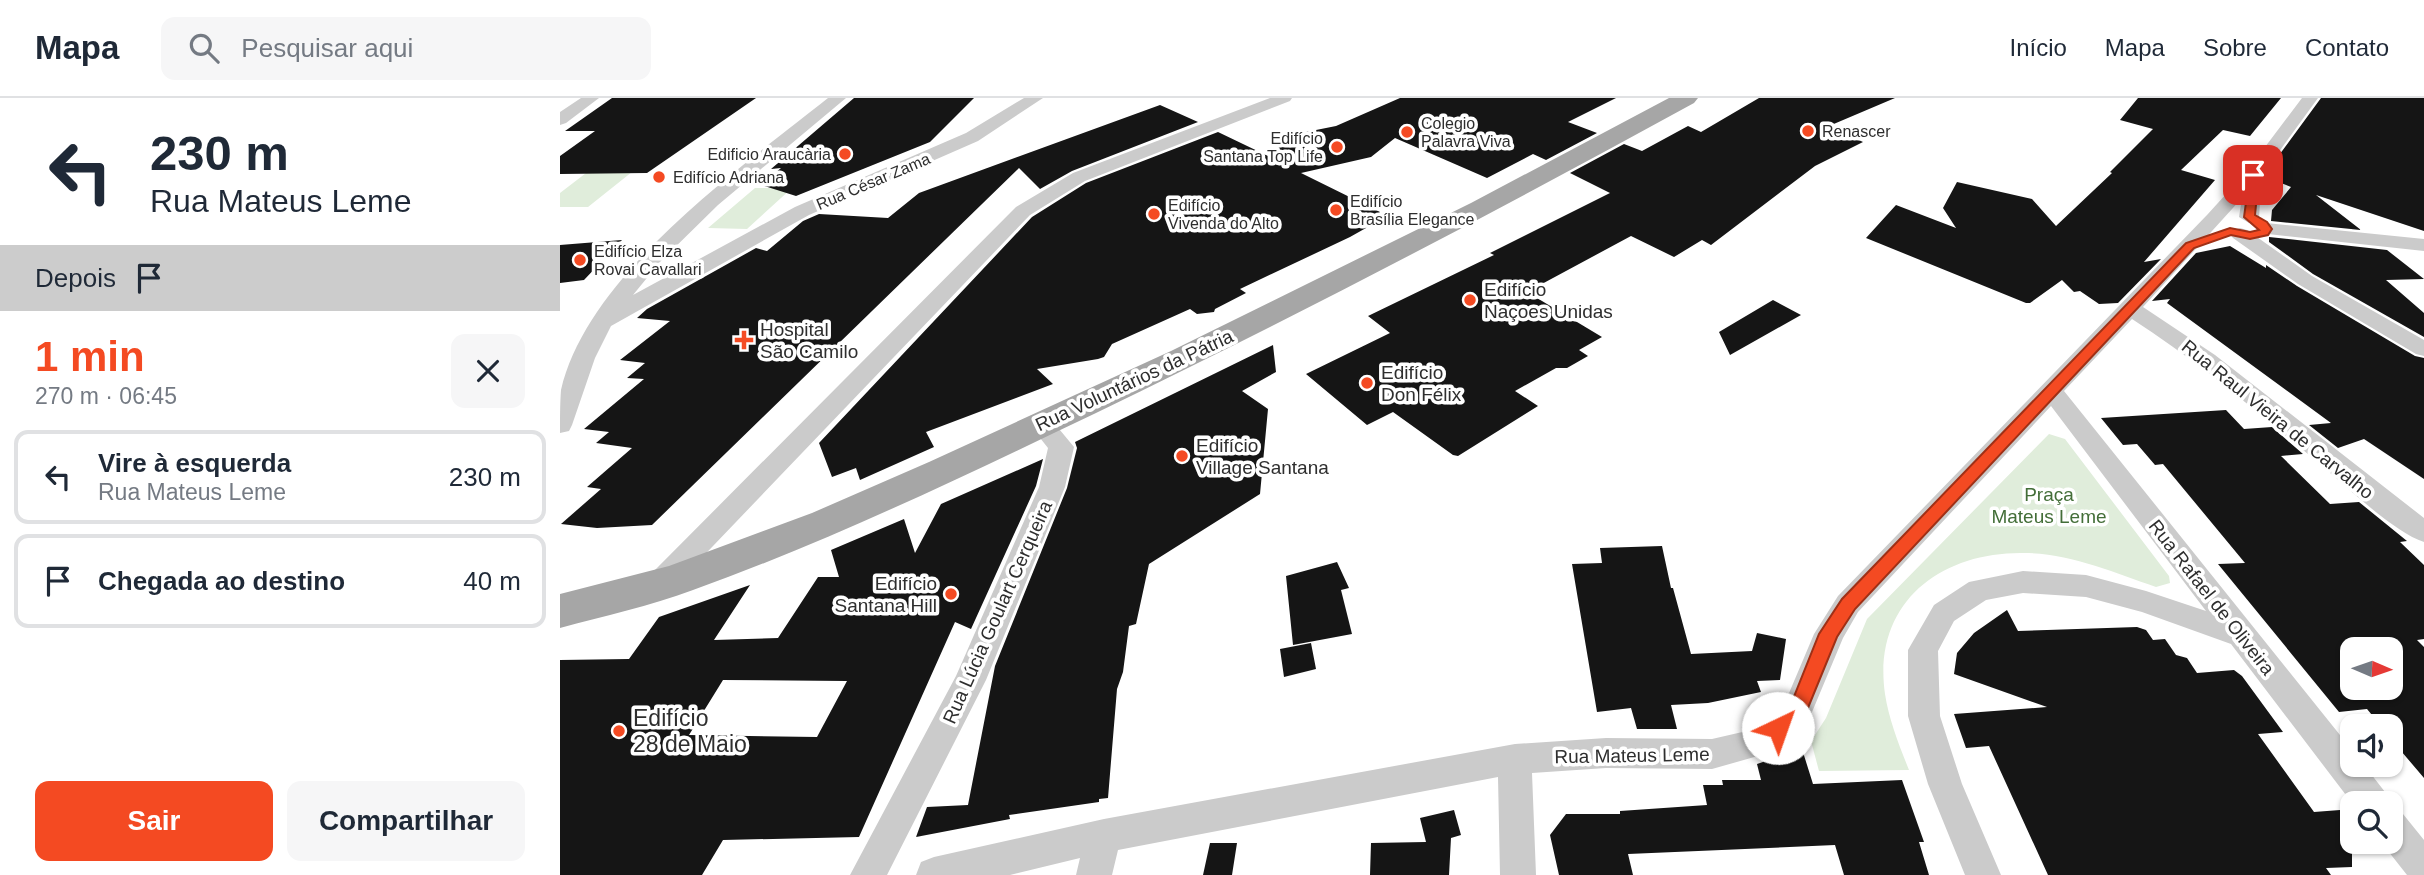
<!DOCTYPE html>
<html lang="pt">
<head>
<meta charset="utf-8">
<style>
	:root { --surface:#fff; --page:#f6f6f7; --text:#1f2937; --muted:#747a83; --line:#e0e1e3; --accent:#f44a22 }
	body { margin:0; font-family:Arial,sans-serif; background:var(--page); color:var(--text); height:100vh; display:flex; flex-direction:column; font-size:26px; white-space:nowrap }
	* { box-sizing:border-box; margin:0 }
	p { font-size:23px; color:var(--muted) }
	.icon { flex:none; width:38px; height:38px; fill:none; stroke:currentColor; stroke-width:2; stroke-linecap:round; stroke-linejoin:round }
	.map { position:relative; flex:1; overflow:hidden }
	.sheet { display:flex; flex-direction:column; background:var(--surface); width:560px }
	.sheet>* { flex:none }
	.hud { background:#fff; color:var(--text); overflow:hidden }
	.needle { width:46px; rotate:92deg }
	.controls { position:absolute; left:1780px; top:539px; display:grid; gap:14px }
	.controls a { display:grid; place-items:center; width:63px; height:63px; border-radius:14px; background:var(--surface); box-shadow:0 2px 5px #0004; font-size:35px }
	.pin { position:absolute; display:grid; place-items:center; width:60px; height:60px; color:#fff; margin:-30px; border-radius:14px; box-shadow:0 4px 10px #0006 }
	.me { position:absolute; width:77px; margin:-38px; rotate:42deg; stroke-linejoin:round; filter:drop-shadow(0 0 5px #0008) }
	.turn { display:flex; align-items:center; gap:24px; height:147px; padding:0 35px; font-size:32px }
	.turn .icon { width:91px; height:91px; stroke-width:2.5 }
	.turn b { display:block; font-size:49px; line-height:60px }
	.then { display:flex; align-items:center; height:66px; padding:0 35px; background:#0003; gap:14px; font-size:26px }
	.round { display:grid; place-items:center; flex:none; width:74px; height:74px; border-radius:14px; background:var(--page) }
	.head { display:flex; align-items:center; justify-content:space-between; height:119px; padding:0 35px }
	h1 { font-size:42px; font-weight:600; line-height:52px; color:var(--accent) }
	.button { display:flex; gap:14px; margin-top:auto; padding:14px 35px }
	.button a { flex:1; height:80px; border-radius:14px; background:var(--accent); color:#fff; font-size:28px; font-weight:600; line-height:80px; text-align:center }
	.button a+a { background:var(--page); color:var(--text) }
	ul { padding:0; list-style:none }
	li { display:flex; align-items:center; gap:21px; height:94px; margin:0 14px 10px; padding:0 21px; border:4px solid var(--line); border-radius:14px }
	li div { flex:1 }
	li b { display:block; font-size:26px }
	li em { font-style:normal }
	header { display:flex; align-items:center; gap:42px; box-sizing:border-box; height:98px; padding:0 35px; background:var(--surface); border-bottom:2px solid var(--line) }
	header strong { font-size:33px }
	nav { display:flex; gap:38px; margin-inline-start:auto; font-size:24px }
	.search { width:490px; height:63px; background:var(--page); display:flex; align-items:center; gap:18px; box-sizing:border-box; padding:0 24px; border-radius:14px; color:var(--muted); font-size:26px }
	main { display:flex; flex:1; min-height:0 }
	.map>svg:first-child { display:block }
	.green { fill:#e0eddb }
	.building { fill:#151515; fill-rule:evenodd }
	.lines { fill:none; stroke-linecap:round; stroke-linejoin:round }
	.street { fill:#cbcbcb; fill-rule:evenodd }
	.primary { fill:#a6a6a6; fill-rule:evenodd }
	.route { fill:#f44a22; stroke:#9f3016; stroke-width:2 }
	.poi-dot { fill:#f44a22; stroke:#fff; stroke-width:2.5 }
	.labels { text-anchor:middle; stroke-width:7; stroke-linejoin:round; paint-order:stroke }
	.far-poi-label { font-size:16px; fill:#2e2e2e; stroke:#fff; text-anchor:start }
	.far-street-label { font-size:16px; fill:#2e2e2e; stroke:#fff }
	.poi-label { font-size:19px; fill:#2e2e2e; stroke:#fff; text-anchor:start }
	.street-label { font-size:19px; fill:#2e2e2e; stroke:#fff }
	.park-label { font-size:19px; fill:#436e38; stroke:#fff }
	.near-poi-label { font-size:23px; fill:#2e2e2e; stroke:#fff; text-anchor:start }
</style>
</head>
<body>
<header>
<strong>Mapa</strong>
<div class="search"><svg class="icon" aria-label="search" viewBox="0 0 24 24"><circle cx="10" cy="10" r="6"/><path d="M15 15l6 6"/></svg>Pesquisar aqui</div>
<nav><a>Início</a><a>Mapa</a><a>Sobre</a><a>Contato</a></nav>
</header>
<main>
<section class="sheet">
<div class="hud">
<div class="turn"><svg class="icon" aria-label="left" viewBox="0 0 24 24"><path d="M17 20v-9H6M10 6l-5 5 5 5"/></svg><div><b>230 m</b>Rua Mateus Leme</div></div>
<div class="then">Depois<svg class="icon" aria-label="arrive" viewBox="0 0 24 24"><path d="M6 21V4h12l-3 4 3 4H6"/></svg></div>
</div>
<div class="head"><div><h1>1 min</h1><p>270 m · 06:45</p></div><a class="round"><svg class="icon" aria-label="close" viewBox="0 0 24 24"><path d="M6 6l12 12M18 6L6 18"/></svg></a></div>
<ul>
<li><svg class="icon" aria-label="left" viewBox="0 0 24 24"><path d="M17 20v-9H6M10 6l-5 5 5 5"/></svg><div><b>Vire à esquerda</b><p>Rua Mateus Leme</p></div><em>230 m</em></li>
<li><svg class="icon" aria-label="arrive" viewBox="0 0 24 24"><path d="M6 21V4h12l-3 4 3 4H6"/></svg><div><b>Chegada ao destino</b></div><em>40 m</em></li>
</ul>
<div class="button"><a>Sair</a><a>Compartilhar</a></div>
</section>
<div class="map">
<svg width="1864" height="777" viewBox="0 0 1864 777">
	<rect width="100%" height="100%" fill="#fff"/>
	<path class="green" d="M43 62H87L28 109H0V95Z
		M195 90H232L187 131 148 130Z
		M1489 336 1505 341 1609 478 1610 485 1596 489C1553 474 1509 455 1463 455 1379 454 1312 506 1325 596 1329 622 1339 647 1349 672L1259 673 1251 643 1266 620 1307 521Z"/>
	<path class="building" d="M52 0H196L87 75 0 76V58L35 33H5Z
		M294 0H414L370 44 236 98 201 87 221 70 211 71Z
		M840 0H1056L1008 24 1037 35 986 62 973 56 927 80 835 40 811 59 741 75 820 114 806 130 790 139 680 191 686 195 655 211 654 214 637 216 630 211 552 246 544 259 538 261 477 271 493 286 366 334 374 349 300 382 296 370 272 379 259 345 472 119 526 85 658 34 708 58 731 37 776 28Z
		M1199 0H1335L1269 28 1303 44 1255 68 1151 147 1142 142 1114 159 1071 138 967 194 1042 239 1019 252 1028 258 1007 270H996L955 293 978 308 898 358 893 357 833 314 807 327 746 276 830 235 808 218 934 157 930 155 1050 95 1010 75 1064 46 1082 53 1128 28 1141 34Z
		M1578 0H1721L1690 38 1663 32 1621 72 1655 82 1584 164 1601 161 1558 205 1539 206 1520 193 1514 194 1502 182 1470 205H1466L1306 140 1336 107 1396 130 1383 110 1397 84 1472 101 1496 128 1552 75 1550 74 1593 31 1560 22Z
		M1761 0H1864V133L1756 97 1801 132 1711 123 1712 112 1731 89 1716 83 1717 60Z
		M600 7 638 24 512 73 480 91 459 70 92 427 37 430 1 426 41 391 27 389 72 350 36 345 49 334 24 331 84 281 67 280 85 265 60 262 110 223 77 220 87 211 196 150 207 153 243 123 259 116 328 120 359 95Z
		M1709 139 1827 152 1864 181 1826 182 1864 215V239L1753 176 1709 144Z
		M62 142 24 182 0 185V147Z
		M1670 148 1706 170V167L1737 188 1855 258 1864 260V381L1804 341 1778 350 1749 327 1771 325 1607 205 1610 201 1592 203 1636 155Z
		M1213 202 1241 217 1170 257 1159 234Z
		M713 247 716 274 682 293 708 311 700 396 589 466 576 526 569 528 563 574 557 591 548 700 539 701V704L449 717 450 721 356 739 367 709 408 707 435 568 507 390 517 350 515 344Z
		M1666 312 1684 331 1712 329 1743 356 1721 358 1770 406 1799 404 1847 443 1840 444 1864 467V541L1857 542 1864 549V680L1830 640V628H1821L1807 611 1779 614 1658 466 1685 465 1603 366 1595 367 1577 346 1563 347 1541 320ZM1792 551H1830V590H1792Z
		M483 361 476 388 411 531 395 524 299 739 163 742 142 777H0V562L69 561 99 519 190 487 154 542 218 540 258 479H279L271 452 344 421 355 455 381 406ZM163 582 287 583 257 639 129 637Z
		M1102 448 1111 490H1113L1131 556 1192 553 1197 535 1226 541 1220 582 1197 583 1201 594 1148 605 1111 607 1117 631H1077L1071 610 1037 614 1012 466 1042 465 1040 450Z
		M777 464 789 490 781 492 792 536 733 547 726 478Z
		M1447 512 1458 533 1577 529 1586 532 1593 542 1605 541 1616 557 1627 560 1637 575 1674 572 1682 578 1723 634 1698 636 1754 714 1780 712 1792 728V769L1766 770 1771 777H1488L1429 648 1406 650 1394 616 1487 609 1394 576 1397 555 1414 535Z
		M751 545 756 571 724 579 720 551Z
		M1242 651 1253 686 1342 682 1364 744H1359L1369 777H1284L1275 747 1068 756 1073 777H999L990 737 1006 716H1060V713L1147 707 1143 687H1163L1162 682H1201L1197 666Z
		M894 712 901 737 891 740 889 777H810L811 745 866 744 860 720Z
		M650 745H677L672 777H643Z"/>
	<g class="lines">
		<path class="street" d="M21 0H39L6 25 0 27V14Z
			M268 0H286L158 107 100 164 73 197 235 109 406 35 464 0H483L418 43 249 117 51 228 35 260 12 327 9 333 0 335C0 322 0 305 1 292 28 176 179 71 268 0Z
			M710 0H732L730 3 525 83 470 117 108 495 98 498 88 495 84 487 88 479 456 109 513 75Z
			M1742 0H1758L1702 77 1699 119 1696 123 1689 125 1679 119 1682 100 1583 209 1655 257 1864 420V444C1835 435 1787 389 1762 368 1700 316 1639 264 1572 221L1504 293 1792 652V667H1804L1825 694 1830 705H1792L1671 546 1582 514 1526 499 1463 495 1426 502 1394 523 1378 553 1380 618 1402 686 1441 777H1405L1368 686 1348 618V552L1374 507 1409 484 1463 473 1526 477 1586 493 1646 513 1491 308 1298 514 1283 540 1247 626 1212 654 1152 671 1046 670 972 675 976 777H940L938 679 558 752 552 777H516L520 760 450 777H356L361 764 374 759 544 721 955 646 1046 640 1152 641 1191 632 1224 607 1254 536 1278 498 1647 117 1687 73Z
			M1706 125 1864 141V153L1699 135 1696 131 1699 127Z
			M1680 130 1687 132 1752 178 1864 242V258L1856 256 1738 186 1673 140 1670 136 1673 132Z
			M481 318 490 320 514 349 505 389 426 582 327 777H290L396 578 479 389 488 350 469 326 472 320Z
			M1830 712 1843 716 1864 742V777H1847L1821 744H1830Z"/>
		<path class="primary" d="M1109 0H1138L1134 5C937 113 739 217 536 315 404 378 272 442 133 492 90 508 44 518 0 530V496L109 468 252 415 369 364 611 253 911 105Z"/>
	</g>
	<path class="route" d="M1690 75 1699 77 1695 117 1707 124 1712 131 1708 137 1690 141 1671 137 1634 150 1295 511 1277 539 1243 622 1225 636 1218 639 1211 636 1208 630 1211 624 1229 611 1259 536 1282 501 1626 145 1670 130 1690 134 1699 132 1684 119Z"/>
	<g class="poi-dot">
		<circle cx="1248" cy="33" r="7"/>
		<circle cx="847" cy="34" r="7"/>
		<circle cx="777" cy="49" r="7"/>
		<circle cx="285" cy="56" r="7"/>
		<circle cx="99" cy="79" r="7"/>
		<circle cx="776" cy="112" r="7"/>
		<circle cx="594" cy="116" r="7"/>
		<circle cx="20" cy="162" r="7"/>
		<circle cx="910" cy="202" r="7"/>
		<path d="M180.5 231.5h7v7h7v7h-7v7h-7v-7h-7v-7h7z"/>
		<circle cx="807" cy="285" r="7"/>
		<circle cx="622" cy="358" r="7"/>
		<circle cx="391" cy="496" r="7"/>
		<circle cx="59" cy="633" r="7"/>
	</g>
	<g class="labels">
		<g class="far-poi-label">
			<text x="861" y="31">Colegio<tspan x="861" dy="18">Palavra Viva</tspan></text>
			<text x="1262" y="39">Renascer</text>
			<text x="763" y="46" text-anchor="end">Edifício<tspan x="763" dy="18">Santana Top Life</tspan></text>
			<text x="271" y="62" text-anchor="end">Edificio Araucària</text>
			<text x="113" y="85">Edifício Adriana</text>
			<text x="790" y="109">Edifício<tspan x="790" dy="18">Brasília Elegance</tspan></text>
			<text x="608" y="113">Edifício<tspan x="608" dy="18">Vivenda do Alto</tspan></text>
			<text x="34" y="159">Edifício Elza<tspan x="34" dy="18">Rovai Cavallari</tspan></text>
		</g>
		<g class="far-street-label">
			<text transform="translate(313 83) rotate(-23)" y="6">Rua César Zama</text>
		</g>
		<g class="poi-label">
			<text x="924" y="198">Edifício<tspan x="924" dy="22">Naçoes Unidas</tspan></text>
			<text x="200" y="238">Hospital<tspan x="200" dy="22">São Camilo</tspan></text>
			<text x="821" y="281">Edifício<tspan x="821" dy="22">Don Félix</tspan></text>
			<text x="636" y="354">Edifício<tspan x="636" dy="22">Village Santana</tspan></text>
			<text x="377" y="492" text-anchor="end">Edifício<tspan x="377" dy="22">Santana Hill</tspan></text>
		</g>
		<g class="street-label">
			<text transform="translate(574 282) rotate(-25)" y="7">Rua Voluntários da Pátria</text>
			<text transform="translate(1718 321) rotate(39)" y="7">Rua Raul Vieira de Carvalho</text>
			<text transform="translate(1652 499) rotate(52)" y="7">Rua Rafael de Oliveira</text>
			<text transform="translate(437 514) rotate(-66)" y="7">Rua Lúcia Goulart Cerqueira</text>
			<text transform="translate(1072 657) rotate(-1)" y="7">Rua Mateus Leme</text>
		</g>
		<g class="park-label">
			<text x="1489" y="403">Praça<tspan x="1489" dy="22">Mateus Leme</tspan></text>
		</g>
		<g class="near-poi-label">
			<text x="73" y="628">Edifício<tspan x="73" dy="26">28 de Maio</tspan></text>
		</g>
	</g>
</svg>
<div class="controls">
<a><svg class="needle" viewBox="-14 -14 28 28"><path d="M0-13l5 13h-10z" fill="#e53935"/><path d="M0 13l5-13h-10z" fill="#747a83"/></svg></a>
<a><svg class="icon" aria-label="sound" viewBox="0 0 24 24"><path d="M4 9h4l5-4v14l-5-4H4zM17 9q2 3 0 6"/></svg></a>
<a><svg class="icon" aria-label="search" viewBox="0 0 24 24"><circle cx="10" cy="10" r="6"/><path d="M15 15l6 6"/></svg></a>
</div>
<div class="pin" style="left:1693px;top:77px;background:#d93025"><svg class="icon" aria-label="arrive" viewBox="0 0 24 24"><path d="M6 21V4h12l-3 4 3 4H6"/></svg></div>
<svg class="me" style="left:1218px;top:630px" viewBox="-20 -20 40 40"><circle r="19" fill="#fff"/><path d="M0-13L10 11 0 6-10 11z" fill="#f44a22"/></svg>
</div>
</main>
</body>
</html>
